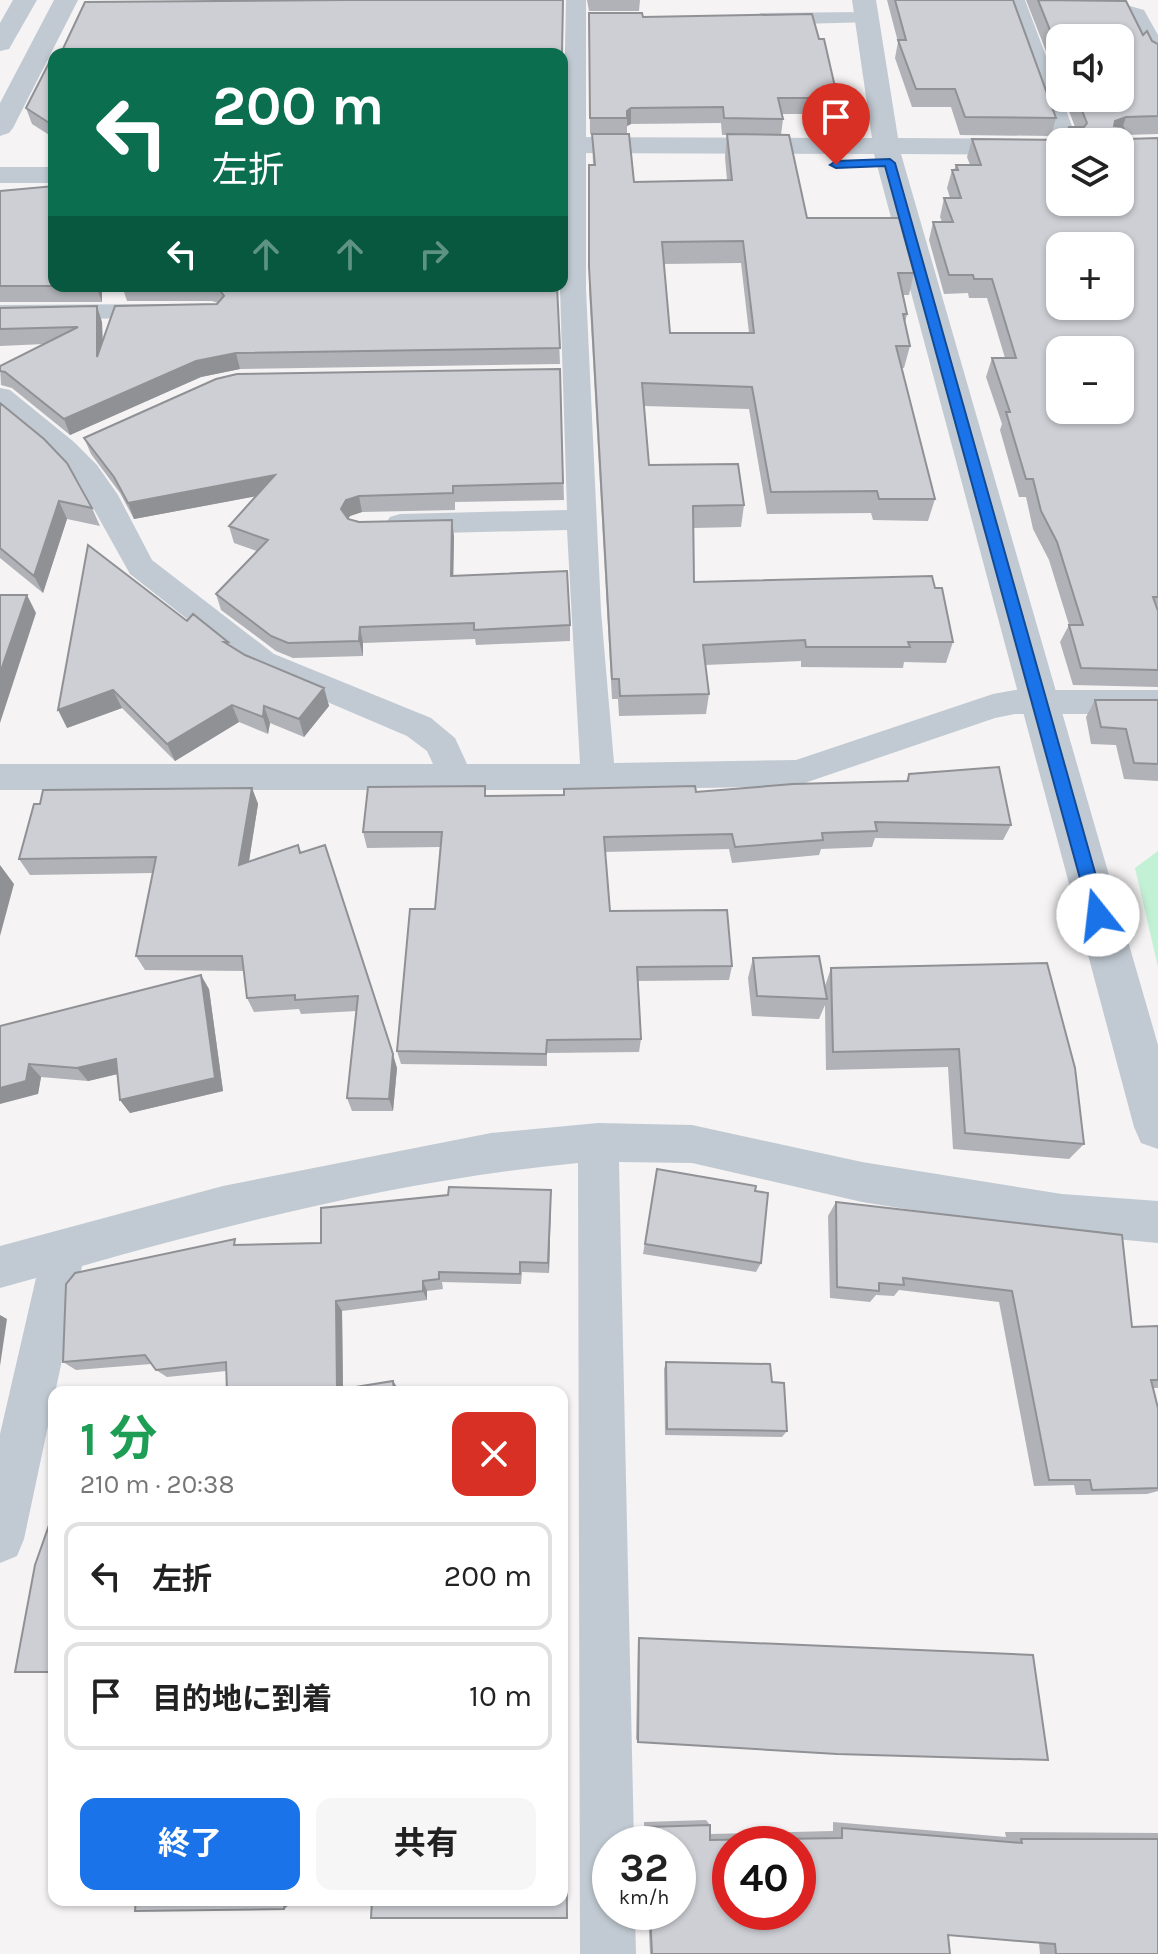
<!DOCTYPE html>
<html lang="ja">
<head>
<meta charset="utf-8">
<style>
	:root { --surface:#fff; --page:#f6f6f6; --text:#222; --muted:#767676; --line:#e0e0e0; --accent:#1a73e8 }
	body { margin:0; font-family:Karla,"Noto Sans JP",sans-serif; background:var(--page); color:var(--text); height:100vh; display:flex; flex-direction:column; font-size:30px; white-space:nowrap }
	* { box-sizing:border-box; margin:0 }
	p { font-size:26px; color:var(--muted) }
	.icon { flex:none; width:44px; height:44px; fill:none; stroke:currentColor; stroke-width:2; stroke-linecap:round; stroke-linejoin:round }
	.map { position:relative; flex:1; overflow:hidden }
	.side { position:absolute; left:48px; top:1386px; width:520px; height:520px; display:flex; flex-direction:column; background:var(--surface); border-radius:16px; box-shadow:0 2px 6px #0004 }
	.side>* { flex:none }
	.guide { position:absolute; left:48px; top:48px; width:520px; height:244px; border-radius:16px; box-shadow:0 2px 6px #0004; background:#0b6e4f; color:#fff; overflow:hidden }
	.buttons { position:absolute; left:1046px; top:24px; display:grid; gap:16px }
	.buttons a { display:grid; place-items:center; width:88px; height:88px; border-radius:16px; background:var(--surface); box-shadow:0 2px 6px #0004; font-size:40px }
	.speed { position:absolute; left:592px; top:1826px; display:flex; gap:16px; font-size:40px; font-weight:700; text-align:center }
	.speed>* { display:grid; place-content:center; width:104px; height:104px; border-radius:50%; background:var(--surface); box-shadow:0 2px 6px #0004; line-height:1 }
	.speed small { font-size:20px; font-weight:400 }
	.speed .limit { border:12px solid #d22; background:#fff; color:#111 }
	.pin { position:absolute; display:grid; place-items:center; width:68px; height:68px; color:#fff; margin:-82px -34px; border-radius:50% 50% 50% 0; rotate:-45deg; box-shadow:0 0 8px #0007 }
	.pin .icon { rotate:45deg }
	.me { position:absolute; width:88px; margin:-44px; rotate:344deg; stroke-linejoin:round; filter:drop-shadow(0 0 6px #0008) }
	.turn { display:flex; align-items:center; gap:28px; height:168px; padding:0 32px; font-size:36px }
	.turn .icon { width:104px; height:104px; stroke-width:2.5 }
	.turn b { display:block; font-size:56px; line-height:68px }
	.lanes { display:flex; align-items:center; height:76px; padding:0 32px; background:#0003; justify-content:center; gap:40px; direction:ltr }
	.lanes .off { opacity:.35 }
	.round { display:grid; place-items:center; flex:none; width:84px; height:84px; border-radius:16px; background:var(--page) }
	.summary { display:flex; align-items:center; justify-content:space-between; height:136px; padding:0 32px }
	h1 { font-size:48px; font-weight:700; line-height:60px; color:#1e9e55 }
	.cta { display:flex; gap:16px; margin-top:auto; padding:16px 32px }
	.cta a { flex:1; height:92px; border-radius:16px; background:var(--accent); color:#fff; font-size:32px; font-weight:700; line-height:92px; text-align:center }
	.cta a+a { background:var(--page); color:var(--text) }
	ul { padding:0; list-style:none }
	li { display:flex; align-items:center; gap:24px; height:108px; margin:0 16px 12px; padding:0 16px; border:4px solid var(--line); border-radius:16px }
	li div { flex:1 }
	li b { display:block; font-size:30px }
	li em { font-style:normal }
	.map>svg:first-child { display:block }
	.green { fill:#c3f1d5 }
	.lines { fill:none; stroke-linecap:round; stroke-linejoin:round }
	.minor { fill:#c1cad2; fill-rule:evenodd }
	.tertiary { fill:#c1cad2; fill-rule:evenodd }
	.wall { fill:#b0b2b7; fill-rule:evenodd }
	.shaded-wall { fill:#909195 }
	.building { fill:#cdcfd5; stroke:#909195; stroke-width:2; fill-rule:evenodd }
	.route { fill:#1a73e8; stroke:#114b97; stroke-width:2 }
</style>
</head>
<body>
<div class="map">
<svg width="1158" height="1954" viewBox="0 0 1158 1954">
	<rect width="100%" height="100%" fill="#f5f3f3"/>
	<path class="green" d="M1158 851V967L1135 868Z"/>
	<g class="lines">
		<path class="minor" d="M566 0H586V289L601 611 614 763 796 760 993 694 1015 690H1158V714H1015L995 718 796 786 598 790H0V764H433L427 751 407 736 252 670 130 574 77 479 54 455 0 410V388L10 390 74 442 97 465 118 495 152 560 274 654 431 718 455 738 467 764H580L567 530 400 534 390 531 385 524 390 517 400 514 567 510 560 289Z
			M1005 0H1025L1078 142H1060V147L1056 142Z
			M1077 0H1109L1144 10 1158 35V62L1147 56 1129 18 1080 4Z
			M866 12 873 14 876 18 873 22 761 25 751 19 761 13Z
			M165 304 174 307 178 312 174 317 0 321V305Z
			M598 1123 692 1125 862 1162 1062 1194 1158 1201V1243L1062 1234 862 1202 692 1163 619 1162 634 1844H610V1912H635L636 1954H580L578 1163C410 1179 244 1220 82 1266L24 1539 17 1556 0 1563V1434L36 1278 0 1288V1246L223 1186 491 1133Z"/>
		<path class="tertiary" d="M13 0H37L9 49 0 51V23Z
			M54 0H78L13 128 9 133 0 136V103Z
			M852 0H876L898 138 1060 139 1070 142H1060V155L901 154 1158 1045V1149L1141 1143 1134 1127 874 154 562 153V137L872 138Z
			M0 167H54V183H0Z"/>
	</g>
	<path class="wall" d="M587 0H640L639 11H589Z
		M887 0H1013L1056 118 1051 136 960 135 951 107H912L895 58 898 42Z
		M1026 0H1122L1143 35 1158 44V134L1126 135 1127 139 1158 138V687L1073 685 1060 642 1069 625 1049 560 1033 529 1026 497H1019L1000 430 1002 424 986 377 992 358H1005L987 298H969L968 293 944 294 929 240 933 222H942L940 217 944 198H950L947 188 952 170H954L956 165H970L967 157 972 139 1065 140 1069 127H1075L1064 98H1120L1060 38V87Z
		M589 13 643 17 835 87 831 114H782L783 119 781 135 807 218 914 273 909 295H903L907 314 905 323 910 346 904 368H902L935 499 928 521 873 520 871 513 767 514 749 409 644 406 649 465 744 505 741 527 693 528 694 582 935 588 953 642 946 663 904 662 903 668 801 667V661L705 665 709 694 706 714 619 716 618 699H612L589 289V165H593L592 134H590ZM721 123 722 135H727L725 157 727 180 634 182 627 134V126L631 124ZM741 263 749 333H670L664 264Z
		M54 53V138L32 124 26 108Z
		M0 191 102 286V302H0Z
		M122 286H557L560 364 240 369 201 377 70 435 12 388 1 385 0 366 44 344 0 346V308L102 322 103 342 218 303 212 301H127Z
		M560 369 564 500 455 502V510L362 512 350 516 348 519 359 522 454 536 453 576 570 625V641L476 645 475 639 363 643V656L293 658 276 651 221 610 216 594 257 551 234 543 229 526 256 496 134 519 120 493 91 454 84 438Z
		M0 403 92 508 100 526 67 519 43 593 0 558Z
		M187 621 228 642 230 646 245 655 324 688 329 706 304 737 270 723 268 734 239 722 175 761 122 708 67 728Z
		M1095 700H1158V781L1124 779 1116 745 1091 744 1086 717Z
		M909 774 1011 825 1003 840 875 838 872 847 821 849 819 855 732 863 729 849 605 852 610 911 732 966 729 980 637 981 641 1039 639 1052 547 1053V1066L401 1064 397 1051 435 909 440 847 367 848 363 832 486 796 696 792 906 781Z
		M252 788 258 804 249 861 298 845 397 1068 393 1111H352L347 1098 357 1011 301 1014 299 1009 254 1012 247 998 244 971 145 970 136 956 153 873 30 875 19 859Z
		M753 958 825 986 831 968 1047 963 1084 1144 1069 1159 953 1149 948 1067 826 1070 825 1005 819 1019 752 1016 748 978Z
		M209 989 223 1091 130 1113 120 1100 118 1074 88 1081 41 1077 38 1094 0 1026Z
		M657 1169 755 1191 761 1263 756 1272 643 1254Z
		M551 1190 549 1273 522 1272 521 1284 442 1282 443 1289 427 1291V1300L342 1311 343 1389 393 1381 398 1389 399 1392H227L226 1371 167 1377 156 1370 151 1364 76 1370 63 1362 239 1245 321 1243Z
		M836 1202 1132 1327 1158 1326V1388H1153L1158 1408V1491L1147 1494 1076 1495 1074 1485 1034 1486 999 1302 899 1290 894 1296 876 1295 870 1302 830 1298 828 1216Z
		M666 1362 772 1382 787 1431 782 1437 665 1435 664 1369Z
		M639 1638 638 1742 636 1739 638 1639Z
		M706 1820 710 1825V1834L833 1831V1822L1006 1837 1005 1832 1158 1833V1954H1040L1039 1943 948 1935 950 1954H650L648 1912H678V1844H645L644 1822Z"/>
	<path class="shaded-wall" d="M631 108V124L627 126V111Z
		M1126 117 1120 135 1109 139 1115 121Z
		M96 286H102V302Z
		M97 306 102 322 103 373 97 357Z
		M236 353 240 369 201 377 70 435 64 419 196 361Z
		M275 475 279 492 134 519 128 503Z
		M359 496 362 512 350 516 344 525 341 509 346 500Z
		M59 501 67 519 43 593 34 576Z
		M452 520 454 536 453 592 451 576Z
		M27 595 36 613 0 723V673Z
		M360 627 363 643V656L359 641Z
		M324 688 329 706 304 737 299 719Z
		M113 690 122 708 67 728 58 710Z
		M232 705 239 722 175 761 167 744Z
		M264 706 270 723 268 734 263 717Z
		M252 788 258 804 246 880 239 865Z
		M0 865 14 884 0 936Z
		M201 975 209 989 223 1091 130 1113 120 1100Z
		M393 1054 397 1068 393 1111 389 1099Z
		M116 1059 126 1072 88 1081 77 1068Z
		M29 1064 41 1077 38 1094 0 1104V1088Z
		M551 1190V1201L549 1273 548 1263Z
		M423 1281 427 1291V1300L423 1291Z
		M336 1301 342 1311 343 1392 337 1390Z
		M0 1315 7 1319 0 1366Z
		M393 1381 398 1389 399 1392H394Z
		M285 1900H293V1902L284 1909Z"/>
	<path class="building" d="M348 0H563L562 54H54V126L26 108 54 53H61L85 2Z
		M895 0H1013L1056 118 965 117 955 89H916L898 40H906Z
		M1038 0 1126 1 1143 35 1147 31 1152 41 1158 44V116L1126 117 1115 121 1114 126 1123 127 1127 139 1158 138V597H1153L1158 611V670L1081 668 1069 625H1083L1057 542 1041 511 1033 479H1026L1006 412H1010L992 358H1016L992 279H974L973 275H949L933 222H953L944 198H961L952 170H958L956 165H981L972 139 1066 140 1069 127H1084L1087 123 1077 98H1120V38H1060V55ZM1060 142H1120V202H1060ZM1060 246H1120V306H1060ZM1060 350H1120V410H1060Z
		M589 13H642L643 17 812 14 819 39H824L835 87H831L833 98H778L783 119 724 118 723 107 631 108 627 111V118H590Z
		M592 134H629L634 182 732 180 727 134 789 135 807 218H899L914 273H898L907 314H903L910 346H896L935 499H879L877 491 771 492 752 387 642 383 649 465 738 464 744 505 693 506 694 582 932 576 935 588H942L953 642H908L910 647H806L805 640 703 645 709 694 620 696 619 679H612L589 267V165H595ZM743 241 754 333H670L662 242Z
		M54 186V286H0V191Z
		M210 286H557L560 348 236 353 196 361 64 419 5 372 0 371V366L78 327 0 329V308L97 306V357L115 306 217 304 224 296 219 289Z
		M560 369 563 483 453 486V493L359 496 346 500 341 509 348 519 359 522 452 520 451 576 567 571 570 625 474 630V623L360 627 359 641 288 643 271 636 216 594 268 540 229 526 275 475 128 503 114 477 84 438 216 379 237 374Z
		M0 403 44 439 67 463 92 508 59 501 34 576 0 548Z
		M88 545 187 621 193 614 228 642H224L245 655 324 688 299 719 264 706 263 717 232 705 167 744 113 690 58 710Z
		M0 595H27L0 673Z
		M1095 700H1158V764L1134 763 1126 729 1101 727Z
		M999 767 1011 825 875 822 877 831 822 833 823 840 735 847 732 834 604 837 610 911 727 910 732 966 637 967 641 1039 547 1040 546 1054 397 1051 410 909H435L442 832H363L368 787 485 786V796L564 795V789L695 786 696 792 793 784 908 781 909 774Z
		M252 788 239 865 298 845 300 853 325 845 393 1054 389 1099 347 1098 358 996 295 1000V995L247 998 242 956H136L156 857 19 859 34 804H40L43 790Z
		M819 956 827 999 757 996 753 958Z
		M1047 963 1075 1068 1084 1144 965 1133 959 1049 833 1052 831 968Z
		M201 975 215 1078 120 1100 116 1059 77 1068 29 1064 26 1081 0 1088V1026Z
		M657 1169 756 1186 755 1191 768 1193 761 1263 645 1244Z
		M449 1187 551 1190 548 1263 520 1262V1274L439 1272V1279L423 1281V1291L336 1301 337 1390 393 1381 394 1392H227L226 1362 156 1370 145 1355 63 1362 66 1284 75 1273 235 1239 234 1245 321 1243V1208L448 1195Z
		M836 1202 1122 1235 1132 1327 1158 1326V1380H1151L1158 1408V1488L1092 1490 1090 1480H1049L1012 1291 903 1278 904 1285 879 1283V1291L837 1287Z
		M666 1362 770 1364 772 1382 784 1383 787 1431 667 1429Z
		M54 1511V1672H15L35 1565Z
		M639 1638 1033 1655 1048 1760 837 1754 638 1742Z
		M562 1774H566L567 1918H371L372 1900H562Z
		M710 1825V1840L842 1838V1828L1022 1843 1021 1839H1158V1954H1056L1055 1944 948 1935 950 1954H652L650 1912H678V1844H647V1827ZM730 1844H798V1912H730Z
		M136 1900H285L284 1909 135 1911Z"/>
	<path class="route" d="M890 159 895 163 1107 915 1098 922 1090 915 885 166 836 168 830 165 836 161Z"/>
</svg>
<div class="buttons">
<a><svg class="icon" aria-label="sound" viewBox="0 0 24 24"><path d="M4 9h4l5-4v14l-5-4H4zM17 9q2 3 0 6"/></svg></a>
<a><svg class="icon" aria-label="layers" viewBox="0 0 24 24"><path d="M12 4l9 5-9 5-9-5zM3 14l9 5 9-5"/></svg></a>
<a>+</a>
<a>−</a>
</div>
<div class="speed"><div>32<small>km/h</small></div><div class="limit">40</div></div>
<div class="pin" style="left:836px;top:165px;background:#d93025"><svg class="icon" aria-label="arrive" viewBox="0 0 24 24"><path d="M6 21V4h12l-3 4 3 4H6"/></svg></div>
<svg class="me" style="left:1098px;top:915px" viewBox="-20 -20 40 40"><circle r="19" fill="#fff"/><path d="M0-13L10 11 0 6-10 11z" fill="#1a73e8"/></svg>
<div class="guide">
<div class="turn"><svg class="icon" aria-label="left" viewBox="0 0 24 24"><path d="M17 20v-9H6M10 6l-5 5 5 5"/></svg><div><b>200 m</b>左折</div></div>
<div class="lanes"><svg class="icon" aria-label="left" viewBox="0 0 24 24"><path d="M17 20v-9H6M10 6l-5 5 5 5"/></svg><svg class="icon off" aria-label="ahead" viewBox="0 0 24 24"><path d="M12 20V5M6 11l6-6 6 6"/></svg><svg class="icon off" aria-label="ahead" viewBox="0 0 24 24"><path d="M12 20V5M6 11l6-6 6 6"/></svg><svg class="icon off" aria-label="right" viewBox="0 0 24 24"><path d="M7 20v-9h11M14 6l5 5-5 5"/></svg></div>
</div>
<section class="side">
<div class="summary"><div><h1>1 分</h1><p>210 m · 20:38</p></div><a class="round" style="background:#d93025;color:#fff"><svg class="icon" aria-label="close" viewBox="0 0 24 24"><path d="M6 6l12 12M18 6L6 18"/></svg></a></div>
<ul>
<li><svg class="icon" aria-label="left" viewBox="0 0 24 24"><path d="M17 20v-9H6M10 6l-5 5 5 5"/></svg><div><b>左折</b></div><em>200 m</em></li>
<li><svg class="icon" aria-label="arrive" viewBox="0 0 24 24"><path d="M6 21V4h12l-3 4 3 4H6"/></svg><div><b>目的地に到着</b></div><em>10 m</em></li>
</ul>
<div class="cta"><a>終了</a><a>共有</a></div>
</section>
</div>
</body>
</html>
